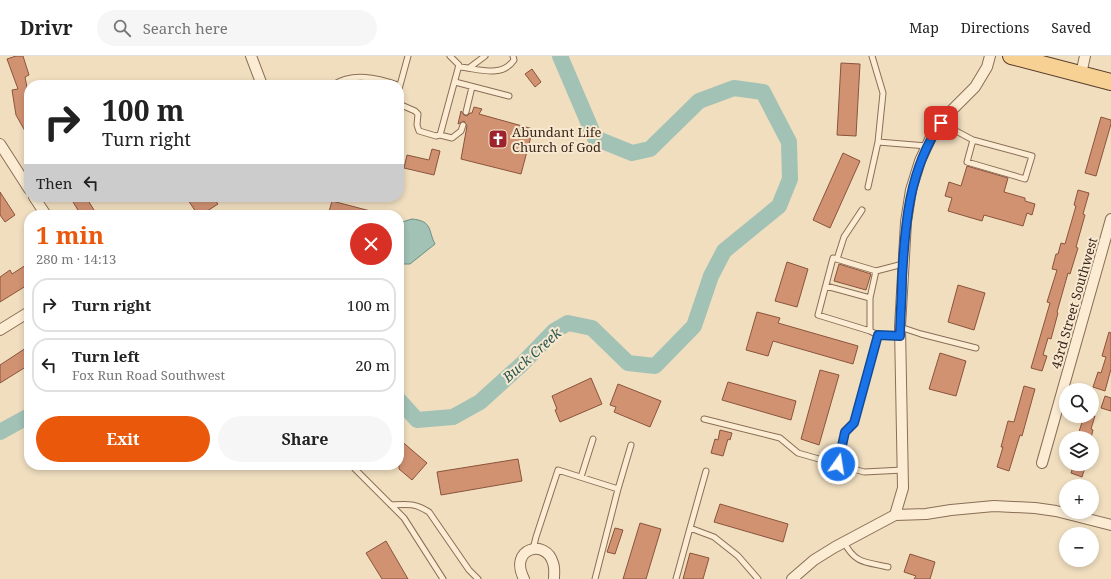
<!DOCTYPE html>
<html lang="en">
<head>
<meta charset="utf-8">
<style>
	:root { --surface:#fff; --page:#f6f6f6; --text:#222; --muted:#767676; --line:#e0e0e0; --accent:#ea580c }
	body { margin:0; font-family:"Noto Serif",serif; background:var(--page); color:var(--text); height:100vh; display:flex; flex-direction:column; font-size:15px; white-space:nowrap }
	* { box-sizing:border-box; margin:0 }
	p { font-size:13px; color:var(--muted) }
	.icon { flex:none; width:22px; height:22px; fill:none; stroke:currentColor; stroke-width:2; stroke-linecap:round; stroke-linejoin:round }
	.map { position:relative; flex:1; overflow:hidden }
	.details { position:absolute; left:24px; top:154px; width:380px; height:260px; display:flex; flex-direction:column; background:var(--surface); border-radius:16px; box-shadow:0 2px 6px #0003 }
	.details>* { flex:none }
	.top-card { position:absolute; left:24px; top:24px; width:380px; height:122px; border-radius:16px; box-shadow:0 2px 6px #0003; background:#fff; color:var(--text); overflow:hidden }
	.buttons { position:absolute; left:1059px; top:327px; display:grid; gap:8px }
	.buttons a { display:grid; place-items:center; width:40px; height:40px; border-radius:50%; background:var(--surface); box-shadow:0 2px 6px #0003; font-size:20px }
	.pin { position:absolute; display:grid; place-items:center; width:34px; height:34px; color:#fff; margin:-17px; border-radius:8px; box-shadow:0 2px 6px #0006 }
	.me { position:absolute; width:44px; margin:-22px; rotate:13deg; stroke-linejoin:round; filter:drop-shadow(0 0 3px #0008) }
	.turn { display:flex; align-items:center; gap:14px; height:84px; padding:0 12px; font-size:18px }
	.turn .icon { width:52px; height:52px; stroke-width:2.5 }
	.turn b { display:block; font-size:28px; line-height:34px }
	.then { display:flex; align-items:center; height:38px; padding:0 12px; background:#0003; gap:8px; font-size:15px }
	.round { display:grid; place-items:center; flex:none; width:42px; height:42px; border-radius:21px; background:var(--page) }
	.headline { display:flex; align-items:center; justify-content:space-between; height:68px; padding:0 12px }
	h1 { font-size:24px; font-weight:700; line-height:30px; color:var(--accent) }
	.primary-button { display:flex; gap:8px; margin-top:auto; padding:8px 12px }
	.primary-button a { flex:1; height:46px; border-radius:24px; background:var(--accent); color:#fff; font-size:16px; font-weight:700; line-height:46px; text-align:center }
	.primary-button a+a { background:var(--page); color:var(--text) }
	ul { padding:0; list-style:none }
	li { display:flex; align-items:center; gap:12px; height:54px; margin:0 8px 6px; padding:0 4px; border:2px solid var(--line); border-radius:16px }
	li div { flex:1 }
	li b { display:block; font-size:15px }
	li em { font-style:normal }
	header { display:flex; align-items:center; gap:24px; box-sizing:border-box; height:56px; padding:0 20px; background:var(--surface); border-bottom:1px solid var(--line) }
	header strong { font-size:19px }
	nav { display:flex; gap:22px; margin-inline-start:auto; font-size:14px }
	.search { width:280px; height:36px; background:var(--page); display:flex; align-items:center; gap:10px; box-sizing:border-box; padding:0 14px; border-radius:22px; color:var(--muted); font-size:15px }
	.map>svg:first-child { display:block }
	.water { fill:#a2c2b6; stroke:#699083 }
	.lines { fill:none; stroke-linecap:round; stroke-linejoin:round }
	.river { stroke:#a2c2b6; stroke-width:16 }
	.building { fill:#d19272; stroke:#8b543b }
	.lane-casing { stroke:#8a6e56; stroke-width:7 }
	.street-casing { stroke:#8a6e56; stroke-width:12 }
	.primary-casing { stroke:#573c2b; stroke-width:18 }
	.lane { stroke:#fbecd3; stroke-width:5 }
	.street { stroke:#fbecd3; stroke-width:10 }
	.primary { stroke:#f7d094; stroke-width:16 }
	.route-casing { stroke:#114b97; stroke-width:10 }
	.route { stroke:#1a73e8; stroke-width:7 }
	.labels { text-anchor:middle; stroke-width:4; stroke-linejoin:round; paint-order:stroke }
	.poi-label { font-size:13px; fill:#39271c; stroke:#f7e8cf; text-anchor:start }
	.street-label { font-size:13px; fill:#39271c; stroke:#f7e8cf }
	.water-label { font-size:14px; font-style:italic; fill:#2a5953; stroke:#f7e8cf }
</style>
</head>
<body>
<header>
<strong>Drivr</strong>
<div class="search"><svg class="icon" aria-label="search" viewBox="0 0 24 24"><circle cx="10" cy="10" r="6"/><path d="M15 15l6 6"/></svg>Search here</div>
<nav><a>Map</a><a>Directions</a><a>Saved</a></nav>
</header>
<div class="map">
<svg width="1111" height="523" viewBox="0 0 1111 523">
	<rect width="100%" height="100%" fill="#f0debf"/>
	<path class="water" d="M412 163C433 165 428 175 435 188L410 208H402L399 210V167Z"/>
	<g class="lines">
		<path class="river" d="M399 344 417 364 453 361 480 346 522 308 554 275 568 267 592 272 628 307 655 310 694 270 711 220 724 195 779 150 790 123 789 86 763 36 734 32 699 45 650 93 632 97 595 82 560 0
			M0 376 29 360"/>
	</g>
	<path class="building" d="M16 0H23L29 19 25 21 29 42V82L16 59 12 34 18 33 7 3Z
		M841 7 860 8 856 80 837 79Z
		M532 13 541 26 535 31 525 18Z
		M474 51 482 53 479 58 533 73 521 118 461 103 467 70 464 65 458 68 461 55 464 59 467 60 470 57H472Z
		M1101 61 1111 64V68L1096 120 1085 117Z
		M432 93 440 95 434 119 404 112 407 99 429 104Z
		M843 97 860 105 830 172 813 164Z
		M967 110 1008 122 1004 136 1025 142V145L1035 148 1032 159 1027 157 1023 170 984 159 982 165 948 155 952 142 945 140 949 126 961 130Z
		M1078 134 1089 137 1083 158 1085 159 1076 191 1078 192 1070 218 1068 217 1057 256 1058 257 1051 283 1048 282 1043 299 1047 300 1042 315 1031 312 1050 247 1047 246 1057 214 1052 213 1056 198H1058L1061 187 1065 188 1076 150 1074 149Z
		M0 136 15 159 5 166 0 159Z
		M70 141H86L97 159H81Z
		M186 141H213L218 148 201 159H198Z
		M332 145 378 157 377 159H328Z
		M787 206 808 213 797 251 775 245Z
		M29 207V228L0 246V221L10 214 12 218Z
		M839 208 871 218 866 234 834 225Z
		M958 229 985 237 974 274 948 266Z
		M757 256 780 262 778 267 858 290 853 308 773 285 768 300 746 294Z
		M1109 276 1111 277V313L1105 335 1093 331 1098 316 1101 317 1106 301 1102 300Z
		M29 290V309L0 327V309Z
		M940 297 966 305 956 340 929 333Z
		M820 314 839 319 819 389 801 383Z
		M591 322 602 348 560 366 555 354 557 353 552 340Z
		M728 326 796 345 791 364 722 344Z
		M618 328 661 345 650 371 614 356 616 351 610 349Z
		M1024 330 1035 333 1022 380 1020 379 1009 415 997 411 1003 391H1001L1008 365 1014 366Z
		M1105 340 1111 342V355L1101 352Z
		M1084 360H1095L1091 373 1093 374 1091 382H1077Z
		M720 374 732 377 730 384 728 383 723 400 711 397 715 383 718 384Z
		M399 383 427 407 412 424 399 413Z
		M518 403 522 425 441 439 437 416Z
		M1074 408H1086L1082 421 1071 417Z
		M720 448 788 468 783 486 714 466Z
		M640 467 661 473 646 523H623Z
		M615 472 623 474 615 498 607 496Z
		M386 485 408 523H382L366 497Z
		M690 497 709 502 703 523H683Z
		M910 498 935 506 930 523H914L916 520 904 516Z"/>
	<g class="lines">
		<defs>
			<path id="lane" d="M872 0 883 37 878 86 927 90
				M459 11C477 12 501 23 514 4L513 0
				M469 12 485 0
				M455 26 509 40
				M333 29C353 16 377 22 398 29
				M399 33 408 0
				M399 48 415 55 418 58 417 69 419 75 436 80 440 79 459 9 450 0
				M466 56 472 31
				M941 67 973 84 1032 100 1025 123 967 106 973 84
				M440 79 452 82 461 75 463 69
				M868 131 878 86
				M837 203 844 181 862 154
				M826 230 870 242 876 215
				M870 242V275
				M900 271 921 278 976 292
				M878 279 870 275 818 259 833 202 876 215 903 208
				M704 363 780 382 798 397 864 416 903 414
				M838 408 845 376 854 367 878 279 901 280
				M355 413 404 462 443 523
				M706 415 690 472 714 481 738 500 758 523
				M581 421 593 383
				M618 433 631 389
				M391 449C408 448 415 447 429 456L469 514 478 523
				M844 486C855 508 866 506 888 511
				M533 493 536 481 558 414 618 433 595 523
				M676 523 690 472"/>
			<path id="street" d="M251 0 262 29
				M1081 18 1085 0
				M0 88 29 133
				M34 141 46 159
				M0 274 29 256
				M1042 407 1111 163
				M895 459 903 432 900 271 906 166 911 134 920 105 932 79 946 60 975 31 987 11 990 0
				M524 523C508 492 546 482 553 507 555 512 554 518 554 523
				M792 523 814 504 835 491 895 459 926 458 951 454 994 450 1035 452 1056 455 1111 469"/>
			<path id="primary" d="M1011 0 1111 26"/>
		</defs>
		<use href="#lane" class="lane-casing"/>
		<use href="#street" class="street-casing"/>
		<use href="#primary" class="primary-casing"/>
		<use href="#lane" class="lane"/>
		<use href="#street" class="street"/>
		<use href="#primary" class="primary"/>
	</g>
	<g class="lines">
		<defs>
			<path id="route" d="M838 408 845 376 854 367 878 279 900 280C900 261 902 241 902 222 905 168 909 113 941 67"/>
		</defs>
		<use href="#route" class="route-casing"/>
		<use href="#route" class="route"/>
	</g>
	<defs>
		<symbol id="church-square" viewBox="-11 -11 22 22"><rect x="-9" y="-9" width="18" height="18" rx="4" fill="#9d232d" stroke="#f7e8cf"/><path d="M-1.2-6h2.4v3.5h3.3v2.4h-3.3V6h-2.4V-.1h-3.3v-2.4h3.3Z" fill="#fff"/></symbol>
	</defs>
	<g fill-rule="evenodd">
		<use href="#church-square" x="487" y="72" width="22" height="22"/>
	</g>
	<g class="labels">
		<g class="poi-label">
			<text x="512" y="81">Abundant Life<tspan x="512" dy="15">Church of God</tspan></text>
		</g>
		<g class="street-label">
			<text transform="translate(1074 247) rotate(-74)" y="5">43rd Street Southwest</text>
		</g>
		<g class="water-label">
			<text transform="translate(532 299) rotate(-42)" y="5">Buck Creek</text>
		</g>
	</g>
</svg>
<div class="buttons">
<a><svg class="icon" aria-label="search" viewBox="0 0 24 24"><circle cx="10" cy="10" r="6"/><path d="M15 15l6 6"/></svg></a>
<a><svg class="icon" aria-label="layers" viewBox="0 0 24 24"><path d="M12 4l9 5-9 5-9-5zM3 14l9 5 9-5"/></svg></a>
<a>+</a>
<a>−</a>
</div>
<div class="pin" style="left:941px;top:67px;background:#d93025"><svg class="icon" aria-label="arrive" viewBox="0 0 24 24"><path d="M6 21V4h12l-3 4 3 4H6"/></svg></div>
<svg class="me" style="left:838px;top:408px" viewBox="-20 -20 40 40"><circle r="17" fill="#1a73e8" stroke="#fff" stroke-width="3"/><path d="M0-11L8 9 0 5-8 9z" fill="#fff"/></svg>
<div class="top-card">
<div class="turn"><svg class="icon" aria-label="right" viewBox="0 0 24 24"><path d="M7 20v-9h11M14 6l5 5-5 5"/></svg><div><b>100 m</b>Turn right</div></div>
<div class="then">Then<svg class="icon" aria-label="left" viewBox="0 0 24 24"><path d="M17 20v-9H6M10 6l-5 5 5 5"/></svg></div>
</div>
<section class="details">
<div class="headline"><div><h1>1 min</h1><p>280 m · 14:13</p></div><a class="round" style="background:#d93025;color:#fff"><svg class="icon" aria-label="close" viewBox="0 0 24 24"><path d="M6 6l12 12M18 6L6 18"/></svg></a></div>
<ul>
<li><svg class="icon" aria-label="right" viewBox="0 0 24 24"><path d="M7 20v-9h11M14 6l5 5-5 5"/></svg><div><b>Turn right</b></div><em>100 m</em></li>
<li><svg class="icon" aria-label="left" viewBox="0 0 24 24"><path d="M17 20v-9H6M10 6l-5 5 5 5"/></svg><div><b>Turn left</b><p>Fox Run Road Southwest</p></div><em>20 m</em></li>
</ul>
<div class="primary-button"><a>Exit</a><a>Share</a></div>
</section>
</div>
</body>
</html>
